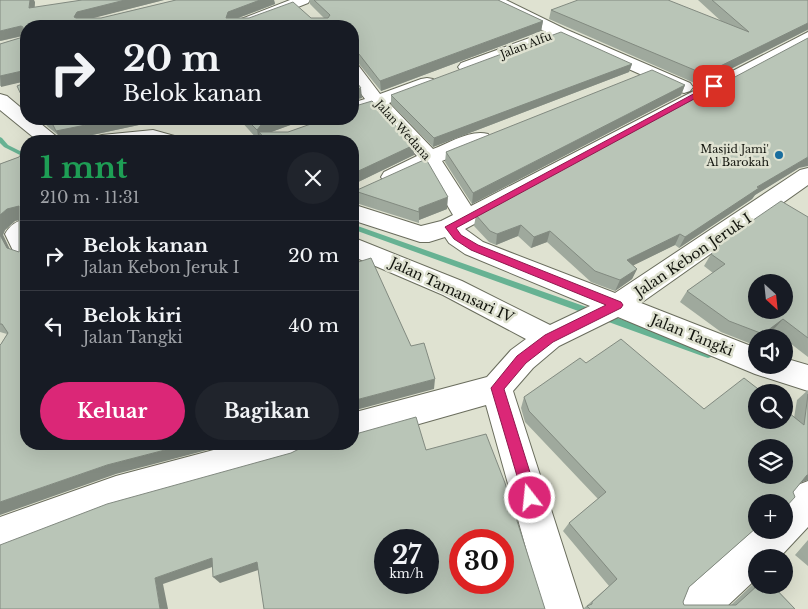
<!DOCTYPE html>
<html lang="id">
<head>
<meta charset="utf-8">
<style>
	:root { --surface:#171b24; --page:#20242c; --text:#f1f3f6; --muted:#9ea1a6; --line:#363941; --accent:#db2777 }
	body { margin:0; font-family:"Libre Baskerville",serif; background:var(--page); color:var(--text); height:100vh; display:flex; flex-direction:column; font-size:19px; white-space:nowrap }
	* { box-sizing:border-box; margin:0 }
	p { font-size:16px; color:var(--muted) }
	.icon { flex:none; width:28px; height:28px; fill:none; stroke:currentColor; stroke-width:2; stroke-linecap:round; stroke-linejoin:round }
	.map { position:relative; flex:1; overflow:hidden }
	.side { position:absolute; left:20px; top:135px; width:339px; height:315px; display:flex; flex-direction:column; background:var(--surface); border-radius:20px; box-shadow:0 5px 20px #0002 }
	.side>* { flex:none }
	.guide { position:absolute; left:20px; top:20px; width:339px; height:105px; border-radius:20px; box-shadow:0 5px 20px #0002; background:#171b24; color:var(--text); overflow:hidden }
	.needle { width:32px; rotate:153deg }
	.buttons { position:absolute; left:748px; top:274px; display:grid; gap:10px }
	.buttons a { display:grid; place-items:center; width:45px; height:45px; border-radius:50%; background:var(--surface); box-shadow:0 5px 20px #0002; font-size:25px }
	.speed { position:absolute; left:374px; top:529px; display:flex; gap:10px; font-size:25px; font-weight:700; text-align:center }
	.speed>* { display:grid; place-content:center; width:65px; height:65px; border-radius:50%; background:var(--surface); box-shadow:0 5px 20px #0002; line-height:1 }
	.speed small { font-size:12px; font-weight:400 }
	.speed .limit { border:8px solid #d22; background:#fff; color:#111 }
	.pin { position:absolute; display:grid; place-items:center; width:42px; height:42px; color:#fff; margin:-21px; border-radius:10px; box-shadow:0 2px 8px #0006 }
	.me { position:absolute; width:55px; margin:-28px; rotate:344deg; stroke-linejoin:round; filter:drop-shadow(0 0 4px #0008) }
	.turn { display:flex; align-items:center; gap:18px; height:105px; padding:0 20px; font-size:22px }
	.turn .icon { width:65px; height:65px; stroke-width:2.5 }
	.turn b { display:block; font-size:35px; line-height:42px }
	.round { display:grid; place-items:center; flex:none; width:52px; height:52px; border-radius:26px; background:var(--page) }
	.headline { display:flex; align-items:center; justify-content:space-between; height:85px; padding:0 20px }
	h1 { font-size:30px; font-weight:800; line-height:38px; color:#1e9e55 }
	.button { display:flex; gap:10px; margin-top:auto; padding:10px 20px }
	.button a { flex:1; height:58px; border-radius:30px; background:var(--accent); color:#fff; font-size:20px; font-weight:800; line-height:58px; text-align:center }
	.button a+a { background:var(--page); color:var(--text) }
	ul { padding:0; list-style:none }
	li { display:flex; align-items:center; gap:15px; height:70px; padding:0 20px; border-top:1px solid var(--line) }
	li div { flex:1 }
	li b { display:block; font-size:19px }
	li em { font-style:normal }
	.map>svg:first-child { display:block }
	.lines { fill:none; stroke-linecap:round; stroke-linejoin:round }
	.stream { fill:#67b293; fill-rule:evenodd }
	.minor-casing { stroke:#6a6d5d; stroke-width:2 }
	.minor { fill:#fff; fill-rule:evenodd }
	.wall { fill:#9fa99d; fill-rule:evenodd }
	.shaded-wall { fill:#828a80 }
	.building { fill:#b9c5b7; stroke:#828a80; fill-rule:evenodd }
	.route { fill:#db2777; stroke:#8e194d }
	.poi-dot { fill:#186d9e; stroke:#dfe2d1; stroke-width:2 }
	.labels { text-anchor:middle; stroke-width:5; stroke-linejoin:round; paint-order:stroke }
	.far-street-label { font-size:11px; fill:#12140d; stroke:#dfe2d1 }
	.far-poi-label { font-size:11px; fill:#12140d; stroke:#dfe2d1; text-anchor:end }
	.street-label { font-size:14px; fill:#12140d; stroke:#dfe2d1 }
</style>
</head>
<body>
<div class="map">
<svg width="808" height="609" viewBox="0 0 808 609">
	<rect width="100%" height="100%" fill="#dfe2d1"/>
	<g class="lines">
		<path class="stream" d="M0 137 2 138 8 145 26 154V158L4 147 0 143Z
			M352 224 711 351 713 354 711 357 708 358 705 357 352 229Z"/>
		<defs>
			<path id="minor" d="M290 0H310L308 3 250 26H229L231 23Z
				M487 0H506L565 29 690 83 693 87 690 91 684 93 678 91 559 38 473 71 467 72 461 71 458 67 461 63 546 32 489 3Z
				M808 32V44L465 229 483 242 615 293 800 170 808 168V185L641 303 756 348V365H784V358L808 365V391L755 374 618 317 559 346 533 368 513 391 583 609H543L486 405 352 443V413L487 377 511 350 526 339 443 295 352 256V237L462 281 550 325 590 306 465 254 449 243 445 237 429 242H420L352 220V204L421 226 441 221 453 215 426 169 400 182 392 184 384 182 381 177 384 172 417 156 373 109 352 116V103L365 99 352 82V64L358 65 380 94 421 79 427 78 433 79 436 83 433 87 389 103 433 149C449 143 471 129 488 134L491 138 488 142 442 161 471 206Z
				M0 94 7 96 26 112V119H35L57 137 60 141H38L0 110Z
				M153 130 178 137 181 141H92L95 137 102 135Z
				M26 219V262L17 259 5 234C10 225 16 221 26 219Z
				M236 444H311L306 455 294 460 116 510 0 555V517L116 476Z
				M808 481V527L779 558H756V579L724 609H674L680 595 756 528V530H784V502H782L795 486Z"/>
		</defs>
		<use href="#minor" class="minor-casing"/>
		<use href="#minor" class="minor"/>
	</g>
	<path class="wall" d="M82 0H164L92 18H101L176 0H274L275 4 238 18H324L310 4 309 0H498L543 21 541 31 381 91 359 64 352 63V26H26V106L24 101 22 82 0 86V44L23 37V36L0 41 35 2 34 8Z
		M698 0H808V31L807 30 699 85 549 19 551 10 721 21Z
		M632 64 629 72 433 147 391 104V95Z
		M685 85 681 95 472 204 445 162 446 152Z
		M43 119H167L64 141H61L58 135 47 126Z
		M239 119H307L271 132 414 145V155L352 185V141H261V139L259 141Z
		M19 157 116 474 1 344 7 334 0 332V164ZM19 220V252L10 250 3 235 5 230 15 221Z
		M799 168 755 195 752 199 679 248 675 245 633 265 637 269 632 279 615 291 591 282 547 242 531 248 518 236 496 245 489 242 474 226 476 215Z
		M355 191 447 209 419 220V223L356 203Z
		M808 217V357L773 330 764 338H756V343L754 345 721 332 680 302 687 291 713 273 704 266 711 254Z
		M586 363 704 409 794 418 797 400 808 390V480L801 482 784 502 689 587 683 602 684 605H731L752 585 756 583V585H772L795 609H583L609 586 563 531 569 523 598 499 525 422 521 408 524 397Z
		M808 540V566L795 555Z"/>
	<path class="shaded-wall" d="M30 0H34L35 2 34 18 29 8Z
		M125 0H164L82 21 78 26 74 17 77 12Z
		M260 0H274L275 4 230 21 226 18 228 12Z
		M543 21 541 31 381 91 380 81Z
		M808 23V29L807 30 699 85 704 74Z
		M21 26 26 35 0 41V31Z
		M632 64 629 72 433 147 434 138Z
		M22 71 26 81 1 87 0 76Z
		M685 85 681 95 472 204 473 193Z
		M361 88 362 98 352 101V91Z
		M115 119H167L64 141H61L56 131Z
		M278 119H307L263 135 259 132 261 139 259 141 257 130 261 125Z
		M414 145V155L352 185V174Z
		M808 157V166L799 168 755 195 752 199 679 248 685 237 757 187Z
		M448 197 447 209 419 220V223V208Z
		M19 206 26 218 15 221 5 230 3 235 15 260 7 248 0 235V215L7 209Z
		M521 225 518 236 496 245 497 234Z
		M550 231 547 242 531 248 534 237Z
		M680 234 675 245 622 271 627 260Z
		M637 269 632 279 615 291 620 280Z
		M783 319 773 330 764 338H760L763 334Z
		M435 379 434 389 352 411V401Z
		M188 444H230L116 474 0 515V502L107 465Z
		M807 475H808V480L794 485Z
		M212 558 218 565 163 584 168 609H160L155 578Z
		M257 562 261 569 220 583 213 577Z"/>
	<path class="building" d="M0 0H30L29 8 82 0H125L77 12 74 17 76 18H101L176 0H260L228 12 226 18H249L293 2 311 18H328L330 15 314 0H498L543 21 380 81 359 54 352 53V26H26V101H24L17 86 22 84V71L0 76V44L23 37V27L21 26 0 31Z
		M578 0H668L749 32 712 0H808V23L704 74 551 10Z
		M561 32 632 64 434 138 391 95Z
		M808 38V157L757 187 759 188 685 237 680 234 627 260 637 269 620 280 595 271 550 231 534 237 521 225 497 234 490 231 476 215Z
		M652 70 685 85 473 193 446 152Z
		M352 76 361 88 352 91Z
		M372 101 414 145 352 174V141H267L259 132H288L325 119H352V107Z
		M45 119H115L56 131 53 125Z
		M246 119H278L261 125 257 130Z
		M26 152V444H188L107 465 0 502V345L1 344 8 333 2 324H0V235L7 248 19 252V206L7 209 0 215V164L19 157 21 154Z
		M426 159 448 197 419 208V212L355 191Z
		M781 201 808 217V338L783 319 763 334 729 321 687 291 725 264 711 254 727 238ZM756 282H784V310H756Z
		M371 258 411 346 424 343 435 379 352 401V264Z
		M621 339 704 409 744 378 762 392H756V420H784V409L804 425 808 394V475H807L793 492 795 497 784 509V502H756V528L689 587 683 602 684 605H736L758 585H772L795 609H590L587 606 592 604V602L617 579 569 523 606 492 529 411 524 397 580 358 586 363ZM756 448H784V475H756Z
		M416 417 426 450 486 434 505 483 545 609H264L257 562 213 577 212 558 155 578 160 609H0V545L107 504 291 453 305 446 306 444H352V435ZM385 540H428V582H385ZM460 540H502V582H460Z"/>
	<path class="route" d="M712 84 718 86 456 228 461 235 478 245 621 302 623 305 621 308 553 342 526 363 504 389 538 498 535 503 530 506 525 503 491 388 517 356 545 335 606 305 471 250 454 239 445 227Z"/>
	<circle class="poi-dot" cx="779" cy="155" r="5"/>
	<g class="labels">
		<g class="far-street-label">
			<text transform="translate(526 45) rotate(-21)" y="4">Jalan Alfu</text>
			<text transform="translate(403 130) rotate(48)" y="4">Jalan Wedana</text>
		</g>
		<g class="far-poi-label">
			<text x="769" y="153">Masjid Jami'<tspan x="769" dy="13">Al Barokah</tspan></text>
		</g>
		<g class="street-label">
			<text transform="translate(693 255) rotate(-34)" y="5">Jalan Kebon Jeruk I</text>
			<text transform="translate(452 290) rotate(25)" y="5">Jalan Tamansari IV</text>
			<text transform="translate(692 335) rotate(22)" y="5">Jalan Tangki</text>
		</g>
	</g>
</svg>
<div class="buttons">
<a><svg class="needle" viewBox="-14 -14 28 28"><path d="M0-13l5 13h-10z" fill="#e53935"/><path d="M0 13l5-13h-10z" fill="#9ea1a6"/></svg></a>
<a><svg class="icon" aria-label="sound" viewBox="0 0 24 24"><path d="M4 9h4l5-4v14l-5-4H4zM17 9q2 3 0 6"/></svg></a>
<a><svg class="icon" aria-label="search" viewBox="0 0 24 24"><circle cx="10" cy="10" r="6"/><path d="M15 15l6 6"/></svg></a>
<a><svg class="icon" aria-label="layers" viewBox="0 0 24 24"><path d="M12 4l9 5-9 5-9-5zM3 14l9 5 9-5"/></svg></a>
<a>+</a>
<a>−</a>
</div>
<div class="speed"><div>27<small>km/h</small></div><div class="limit">30</div></div>
<div class="pin" style="left:714px;top:86px;background:#d93025"><svg class="icon" aria-label="arrive" viewBox="0 0 24 24"><path d="M6 21V4h12l-3 4 3 4H6"/></svg></div>
<svg class="me" style="left:530px;top:498px" viewBox="-20 -20 40 40"><circle r="17" fill="#db2777" stroke="#fff" stroke-width="3"/><path d="M0-11L8 9 0 5-8 9z" fill="#fff"/></svg>
<div class="guide">
<div class="turn"><svg class="icon" aria-label="right" viewBox="0 0 24 24"><path d="M7 20v-9h11M14 6l5 5-5 5"/></svg><div><b>20 m</b>Belok kanan</div></div>
</div>
<section class="side">
<div class="headline"><div><h1>1 mnt</h1><p>210 m · 11:31</p></div><a class="round"><svg class="icon" aria-label="close" viewBox="0 0 24 24"><path d="M6 6l12 12M18 6L6 18"/></svg></a></div>
<ul>
<li><svg class="icon" aria-label="right" viewBox="0 0 24 24"><path d="M7 20v-9h11M14 6l5 5-5 5"/></svg><div><b>Belok kanan</b><p>Jalan Kebon Jeruk I</p></div><em>20 m</em></li>
<li><svg class="icon" aria-label="left" viewBox="0 0 24 24"><path d="M17 20v-9H6M10 6l-5 5 5 5"/></svg><div><b>Belok kiri</b><p>Jalan Tangki</p></div><em>40 m</em></li>
</ul>
<div class="button"><a>Keluar</a><a>Bagikan</a></div>
</section>
</div>
</body>
</html>
